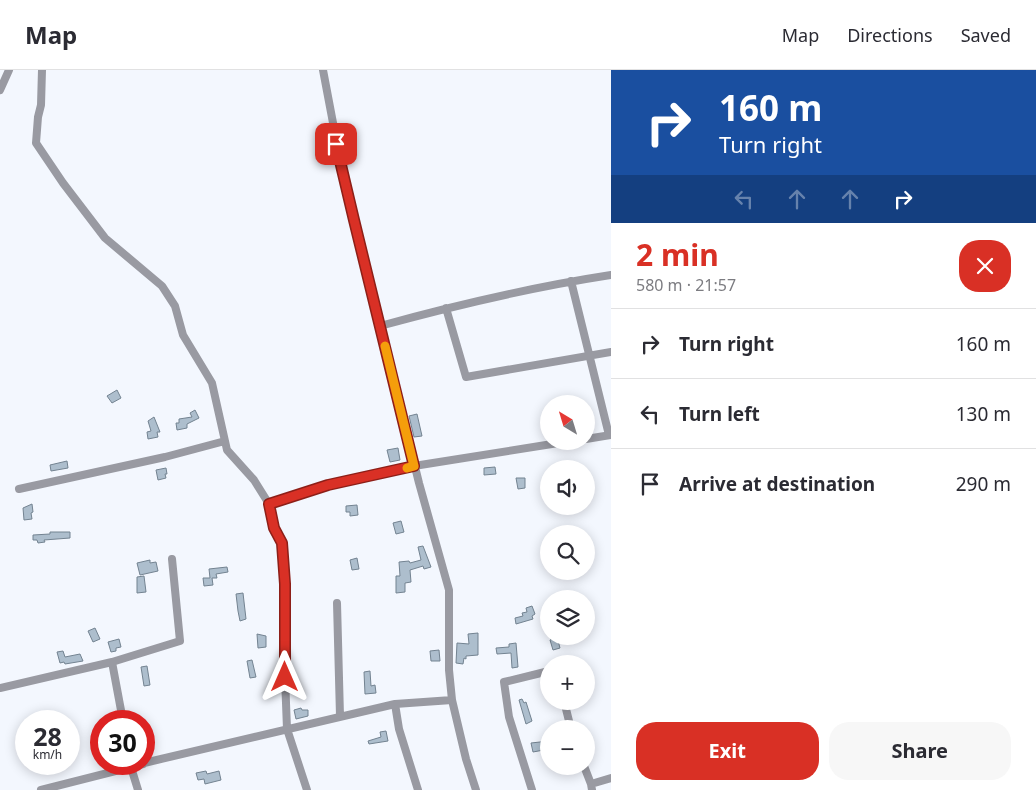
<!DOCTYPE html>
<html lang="en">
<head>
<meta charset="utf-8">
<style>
	:root { --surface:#fff; --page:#f7f7f7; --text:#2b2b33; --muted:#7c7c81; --line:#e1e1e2; --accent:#d93025 }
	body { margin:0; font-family:"Noto Sans",sans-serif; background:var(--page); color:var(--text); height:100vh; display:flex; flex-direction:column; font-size:19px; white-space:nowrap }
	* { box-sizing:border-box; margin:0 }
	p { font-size:16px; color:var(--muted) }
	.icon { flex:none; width:28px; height:28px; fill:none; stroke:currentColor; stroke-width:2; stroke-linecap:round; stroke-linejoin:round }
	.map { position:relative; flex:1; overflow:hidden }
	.drawer { display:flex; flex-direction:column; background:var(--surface); width:425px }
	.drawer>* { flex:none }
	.guide { background:#1a4fa0; color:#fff; overflow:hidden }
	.needle { width:32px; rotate:322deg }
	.buttons { position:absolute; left:540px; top:325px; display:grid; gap:10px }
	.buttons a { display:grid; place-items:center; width:55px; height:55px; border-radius:50%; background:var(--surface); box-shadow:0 2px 12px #0003; font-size:25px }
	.speed { position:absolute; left:15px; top:640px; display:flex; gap:10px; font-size:25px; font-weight:700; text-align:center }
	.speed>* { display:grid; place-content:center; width:65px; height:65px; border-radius:50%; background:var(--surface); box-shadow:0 2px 12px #0003; line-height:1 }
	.speed small { font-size:12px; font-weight:400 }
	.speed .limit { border:8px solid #d22; background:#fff; color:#111 }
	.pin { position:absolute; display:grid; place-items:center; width:42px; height:42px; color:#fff; margin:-21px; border-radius:10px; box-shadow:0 2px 8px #0006 }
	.me { position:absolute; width:55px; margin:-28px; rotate:0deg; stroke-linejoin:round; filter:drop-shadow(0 0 4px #0008) }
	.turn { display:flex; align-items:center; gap:18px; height:105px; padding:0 25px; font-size:22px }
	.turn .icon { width:65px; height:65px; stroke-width:2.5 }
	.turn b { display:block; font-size:35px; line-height:42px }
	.lanes { display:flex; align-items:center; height:48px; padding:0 25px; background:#0003; justify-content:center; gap:25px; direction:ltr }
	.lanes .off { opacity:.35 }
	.round { display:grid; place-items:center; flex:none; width:52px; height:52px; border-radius:20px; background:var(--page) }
	.summary { display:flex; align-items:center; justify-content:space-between; height:85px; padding:0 25px }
	h1 { font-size:30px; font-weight:700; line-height:38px; color:var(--accent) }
	.primary-button { display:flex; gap:10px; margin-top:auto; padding:10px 25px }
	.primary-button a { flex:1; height:58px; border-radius:20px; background:var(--accent); color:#fff; font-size:20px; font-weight:700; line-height:58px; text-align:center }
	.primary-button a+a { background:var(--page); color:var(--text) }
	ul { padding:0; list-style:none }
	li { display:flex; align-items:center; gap:15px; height:70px; padding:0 25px; border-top:1px solid var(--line) }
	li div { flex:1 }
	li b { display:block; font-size:19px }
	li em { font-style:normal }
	header { display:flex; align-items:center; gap:30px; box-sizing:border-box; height:70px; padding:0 25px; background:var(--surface); border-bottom:1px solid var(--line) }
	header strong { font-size:24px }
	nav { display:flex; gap:28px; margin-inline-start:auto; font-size:18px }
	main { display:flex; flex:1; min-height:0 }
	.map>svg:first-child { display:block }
	.building { fill:#adbecd; stroke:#738391 }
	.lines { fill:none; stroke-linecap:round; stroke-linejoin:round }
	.minor { stroke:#999aa2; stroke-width:8 }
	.route-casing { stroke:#8d1f18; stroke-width:12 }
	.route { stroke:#d93025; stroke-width:9 }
	.slow { stroke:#f59e0b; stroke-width:9 }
</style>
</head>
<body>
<header>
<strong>Map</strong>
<nav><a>Map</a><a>Directions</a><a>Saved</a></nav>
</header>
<main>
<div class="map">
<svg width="611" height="720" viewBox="0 0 611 720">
	<rect width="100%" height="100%" fill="#f3f7fe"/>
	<path class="building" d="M117 320 121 328 112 333 107 326Z
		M195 340 199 348 187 354V358L177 360 176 353H179V349L192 347 190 343Z
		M417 344 422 366 414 367 409 346Z
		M154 347 160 362H157L158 367 148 369 147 362 151 361 148 351Z
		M398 378 400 390 390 392 387 380Z
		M67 391 68 398 51 401 50 395Z
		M495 397 496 404 484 405V398Z
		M166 398 167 404H165L166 408 158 410 156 400Z
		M516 408H525V418L518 419Z
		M32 434 33 442 31 443 32 449 24 450 23 438Z
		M357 435 358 445 350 446V442H346V436Z
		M401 451 404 462 396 464 393 453Z
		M50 462H70V468L44 470 45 472 38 473 37 470H33V465L50 464Z
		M423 476 431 497 424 499 423 496 410 500 411 512 405 513V522L396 523V506H400L399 492 409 491 410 493 421 490 418 477Z
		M357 488 359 499 352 500 350 490Z
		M150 490V493L156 492 158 501 140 505 137 493Z
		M227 497 228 502 216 504 217 508H212L213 515 204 516 203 508H210L209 499Z
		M144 506 146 522 137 523V507Z
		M243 523 246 549 240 551 238 541 236 524Z
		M532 536 535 544 532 546 533 549 516 554 515 548 523 546 522 543 527 542 526 538Z
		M95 558 100 569 93 572 88 561Z
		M478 563V585L466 586V589L464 588 463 594 456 593 457 573 469 574 468 564Z
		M257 564 266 566V577L258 578Z
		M557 567 560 578 553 580 550 570Z
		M119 569 121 577 116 578V581L111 582 108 572Z
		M516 573 518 597 512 598 511 583 497 584 496 578 509 577V574Z
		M439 580 440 591H431L430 581Z
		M63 581 65 587 80 584 83 591 65 594 64 592 60 593 57 582Z
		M252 590 256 607 250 608 247 591Z
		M147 596 150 615 144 616 141 597Z
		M370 601 371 616 375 615 376 623 365 624 364 602Z
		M522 629 524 633 526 632 532 651 526 654 519 630Z
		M301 638 302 640H308V646L296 649 294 640Z
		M386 661 388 671 369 674 368 671 381 667 380 662Z
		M549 671V679L533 682 531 673Z
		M206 701 207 704 219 701 221 710 205 714 204 709 198 710 196 703Z"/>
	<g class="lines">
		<path class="minor" d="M42 0 41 35 38 47 36 73 63 113 105 168 162 216 175 236 183 265 212 313 227 380 254 410 269 434 328 415 414 396 571 371
			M323 0 337 74 354 150 419 413 449 520V600L452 630 466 689 476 720
			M0 20 9 0
			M571 211 609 365
			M446 238 466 307 611 282
			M380 256C456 235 533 217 611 205
			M586 369 611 365
			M19 419 165 387 225 371
			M269 434 274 458 282 473 285 514V607L287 659 307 720
			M337 533 340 646
			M0 618 112 592
			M564 631 571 659
			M395 634 399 659 418 720
			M123 651 112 592 180 571 172 489
			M144 693 395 634 452 630
			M130 694 138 720
			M584 696 591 714
			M41 720 143 694
			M532 720 509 647 504 612 549 601
			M592 720 591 714 611 708"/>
	</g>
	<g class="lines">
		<defs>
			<path id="route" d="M285 607V514L282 473 274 458 269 434 328 415 414 396 354 150 336 74"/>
		</defs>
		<use href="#route" class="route-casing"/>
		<use href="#route" class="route"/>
		<path class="slow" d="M385 276 414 396 407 398"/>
	</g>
</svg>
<div class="buttons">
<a><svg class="needle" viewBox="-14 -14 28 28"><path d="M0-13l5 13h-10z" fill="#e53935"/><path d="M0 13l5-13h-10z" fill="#7c7c81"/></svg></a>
<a><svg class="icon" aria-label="sound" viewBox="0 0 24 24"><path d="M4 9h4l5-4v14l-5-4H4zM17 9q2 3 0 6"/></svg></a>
<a><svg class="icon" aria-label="search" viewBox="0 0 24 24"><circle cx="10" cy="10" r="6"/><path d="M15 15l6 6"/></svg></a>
<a><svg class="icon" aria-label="layers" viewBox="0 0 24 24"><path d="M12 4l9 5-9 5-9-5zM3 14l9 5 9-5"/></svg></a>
<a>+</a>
<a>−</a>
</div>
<div class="speed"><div>28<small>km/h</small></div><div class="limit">30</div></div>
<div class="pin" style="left:336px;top:74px;background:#d93025"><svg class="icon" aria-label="arrive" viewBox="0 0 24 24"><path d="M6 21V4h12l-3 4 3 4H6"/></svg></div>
<svg class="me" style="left:285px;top:607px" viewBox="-20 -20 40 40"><path d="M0-17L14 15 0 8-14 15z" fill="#d93025" stroke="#fff" stroke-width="4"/></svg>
</div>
<section class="drawer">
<div class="guide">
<div class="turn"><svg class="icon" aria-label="right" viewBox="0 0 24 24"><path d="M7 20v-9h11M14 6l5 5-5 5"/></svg><div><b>160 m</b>Turn right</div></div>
<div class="lanes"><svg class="icon off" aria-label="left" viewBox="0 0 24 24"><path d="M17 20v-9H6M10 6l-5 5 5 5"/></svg><svg class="icon off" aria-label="ahead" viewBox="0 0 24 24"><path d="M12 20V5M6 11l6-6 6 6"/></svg><svg class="icon off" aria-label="ahead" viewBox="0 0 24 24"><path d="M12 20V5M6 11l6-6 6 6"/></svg><svg class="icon" aria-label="right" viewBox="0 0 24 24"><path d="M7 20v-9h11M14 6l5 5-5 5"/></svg></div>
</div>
<div class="summary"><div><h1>2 min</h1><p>580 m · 21:57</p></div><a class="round" style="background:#d93025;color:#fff"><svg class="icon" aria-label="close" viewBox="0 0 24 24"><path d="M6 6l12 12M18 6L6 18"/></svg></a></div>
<ul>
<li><svg class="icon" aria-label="right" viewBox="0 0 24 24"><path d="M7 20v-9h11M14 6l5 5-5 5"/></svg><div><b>Turn right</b></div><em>160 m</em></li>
<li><svg class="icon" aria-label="left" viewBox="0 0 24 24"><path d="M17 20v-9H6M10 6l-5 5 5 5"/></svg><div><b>Turn left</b></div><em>130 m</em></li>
<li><svg class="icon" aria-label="arrive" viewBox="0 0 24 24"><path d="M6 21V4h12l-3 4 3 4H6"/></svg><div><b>Arrive at destination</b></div><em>290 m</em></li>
</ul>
<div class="primary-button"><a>Exit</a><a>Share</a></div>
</section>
</main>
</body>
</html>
